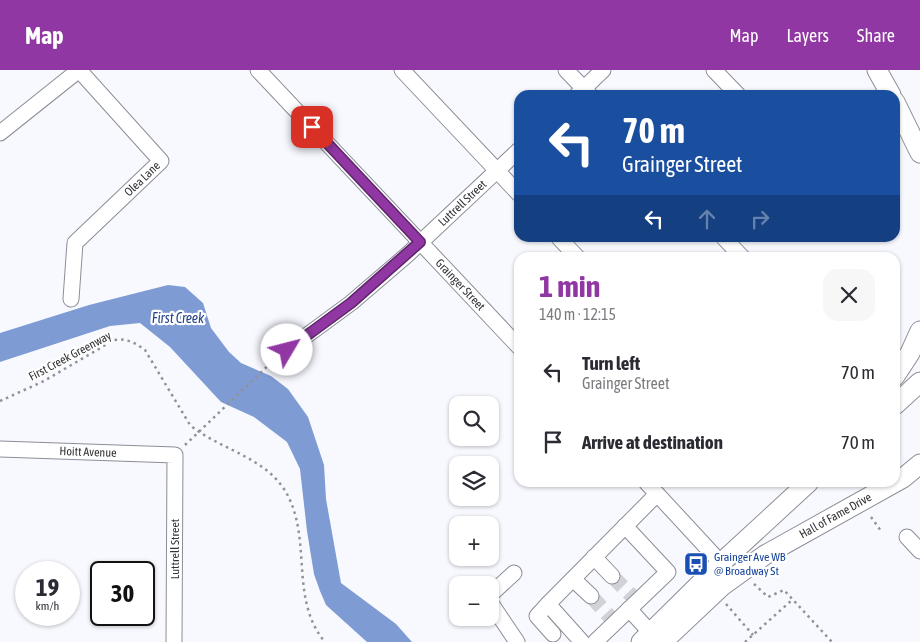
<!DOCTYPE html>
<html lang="en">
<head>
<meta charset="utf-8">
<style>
	:root { --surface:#fff; --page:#f7f7f7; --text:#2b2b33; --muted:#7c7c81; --accent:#9137a3 }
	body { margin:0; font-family:"Asap Condensed",sans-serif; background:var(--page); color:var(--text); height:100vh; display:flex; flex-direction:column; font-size:19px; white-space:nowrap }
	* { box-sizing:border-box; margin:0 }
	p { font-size:16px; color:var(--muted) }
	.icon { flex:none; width:28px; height:28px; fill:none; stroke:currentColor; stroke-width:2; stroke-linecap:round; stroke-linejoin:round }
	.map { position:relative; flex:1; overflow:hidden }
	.sheet { position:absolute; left:514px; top:182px; width:386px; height:235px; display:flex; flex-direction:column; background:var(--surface); border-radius:15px; box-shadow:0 1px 4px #0004 }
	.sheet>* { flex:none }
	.banner { position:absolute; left:514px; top:20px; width:386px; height:152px; border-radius:15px; box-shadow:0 1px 4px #0004; background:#1a4fa0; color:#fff; overflow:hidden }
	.fabs { position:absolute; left:449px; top:326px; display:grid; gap:10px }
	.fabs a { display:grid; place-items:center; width:50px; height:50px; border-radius:10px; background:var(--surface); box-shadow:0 1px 4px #0004; font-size:25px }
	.speed { position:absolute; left:15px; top:491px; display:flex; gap:10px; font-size:25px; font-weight:700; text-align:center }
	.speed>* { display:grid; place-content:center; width:65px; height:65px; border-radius:50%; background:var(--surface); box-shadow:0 1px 4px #0004; line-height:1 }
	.speed small { font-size:12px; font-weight:400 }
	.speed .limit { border:2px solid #111; border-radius:8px; background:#fff; color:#111 }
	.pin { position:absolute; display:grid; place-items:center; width:42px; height:42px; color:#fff; margin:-21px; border-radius:10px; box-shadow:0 2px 8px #0006 }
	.me { position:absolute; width:55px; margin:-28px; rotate:53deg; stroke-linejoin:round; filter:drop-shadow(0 0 4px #0008) }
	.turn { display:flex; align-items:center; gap:18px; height:105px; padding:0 25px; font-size:22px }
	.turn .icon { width:65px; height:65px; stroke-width:2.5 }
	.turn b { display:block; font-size:35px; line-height:42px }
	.lanes { display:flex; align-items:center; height:48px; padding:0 25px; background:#0003; justify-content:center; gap:25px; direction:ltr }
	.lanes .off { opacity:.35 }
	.round { display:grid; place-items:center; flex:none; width:52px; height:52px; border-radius:15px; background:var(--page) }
	.head { display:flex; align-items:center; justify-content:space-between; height:85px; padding:0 25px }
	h1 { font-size:30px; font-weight:700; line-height:38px; color:var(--accent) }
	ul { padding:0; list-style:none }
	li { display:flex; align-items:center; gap:15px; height:70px; padding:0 25px }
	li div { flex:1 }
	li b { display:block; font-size:19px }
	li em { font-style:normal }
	header { display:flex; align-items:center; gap:30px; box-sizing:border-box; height:70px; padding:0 25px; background:var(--accent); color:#fff }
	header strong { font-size:24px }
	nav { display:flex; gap:28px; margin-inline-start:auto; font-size:18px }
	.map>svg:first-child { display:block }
	.water { fill:#7e9bd3 }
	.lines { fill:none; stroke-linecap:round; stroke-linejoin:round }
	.minor-tunnel { stroke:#d1d2d7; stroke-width:15; stroke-dasharray:15 8; stroke-linecap:butt }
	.minor-casing { stroke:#8c8e97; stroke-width:17 }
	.major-casing { stroke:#8c8e97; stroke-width:21 }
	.path { stroke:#919196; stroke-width:2.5; stroke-dasharray:2.5 4; stroke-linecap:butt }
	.minor { stroke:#fff; stroke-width:15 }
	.major { stroke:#fff; stroke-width:19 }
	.route-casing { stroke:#5e246a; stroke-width:12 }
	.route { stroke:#9137a3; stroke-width:9 }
	.labels { text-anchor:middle; stroke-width:4.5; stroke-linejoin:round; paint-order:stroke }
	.street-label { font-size:12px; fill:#343438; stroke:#fff }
	.transit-label { font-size:12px; fill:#164399; stroke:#fff; text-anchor:start }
	.water-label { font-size:14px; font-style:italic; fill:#234486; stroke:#fff }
</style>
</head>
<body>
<header>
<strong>Map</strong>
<nav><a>Map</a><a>Layers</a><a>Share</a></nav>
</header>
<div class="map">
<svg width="920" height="572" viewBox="0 0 920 572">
	<rect width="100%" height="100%" fill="#f8f9ff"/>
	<path class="water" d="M168 215 185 217 203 233 211 258 229 282 241 293 271 306 288 319 308 347 324 395 326 429 341 513 396 554 412 572H367L326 535 320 521 314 504 307 461 300 399 287 372 254 347 221 332 170 277 140 253 110 256 0 292V263L89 235Z"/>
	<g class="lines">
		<path class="minor-tunnel" d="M612 506 632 526
			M591 526 610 547"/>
		<defs>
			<g id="minor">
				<path id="s1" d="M258 0 519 277"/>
				<path d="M402 0 519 124"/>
				<path d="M566 0 590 25"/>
				<path d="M714 0 738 25"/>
				<path d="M577 25 603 0"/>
				<path d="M0 63 79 0"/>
				<path d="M559 168 578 188"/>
				<path d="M724 168 743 188"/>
				<path id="s2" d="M71 229 75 173 161 91 79 0"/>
				<path id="s3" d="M287 280 351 233 407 185 519 80"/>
				<path id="s4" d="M0 379 175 385 174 572"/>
				<path d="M646 412 721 493"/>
				<path d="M907 467 920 481"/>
				<path d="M594 487 612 506"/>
				<path d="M573 509 591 526"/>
				<path d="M490 525 514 503"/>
				<path d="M490 532 517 572"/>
				<path d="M548 534 537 546 553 564"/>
				<path d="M629 539 650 562"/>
				<path d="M582 572 548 534 657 424"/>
				<path d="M595 572 668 502 625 456"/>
			</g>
			<g id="major">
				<path d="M877 0 891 25"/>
				<path d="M895 32 920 83"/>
				<path d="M895 306 910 283 920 261"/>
				<path d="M895 335 920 312"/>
				<path d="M641 572 721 493 809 412"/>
				<path id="s5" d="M658 572 670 565 722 516 765 485 903 408 920 394"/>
			</g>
		</defs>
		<use href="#minor" class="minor-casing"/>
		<use href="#major" class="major-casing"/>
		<path class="path" d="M0 331 44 311 114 270C126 268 136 273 145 280L190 355C219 379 262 386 284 419 314 466 288 528 325 572
			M185 375 275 289
			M871 447 881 461
			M754 514 768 527 784 520 832 572
			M726 534 753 565
			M745 572 792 530"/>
		<use href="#minor" class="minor"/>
		<use href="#major" class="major"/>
	</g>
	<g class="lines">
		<defs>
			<path id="route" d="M287 280 351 233 420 172 312 57"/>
		</defs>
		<use href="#route" class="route-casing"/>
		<use href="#route" class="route"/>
	</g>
	<defs>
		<symbol id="bus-square" viewBox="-11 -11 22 22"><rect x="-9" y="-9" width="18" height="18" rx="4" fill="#1a4fb4" stroke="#fff"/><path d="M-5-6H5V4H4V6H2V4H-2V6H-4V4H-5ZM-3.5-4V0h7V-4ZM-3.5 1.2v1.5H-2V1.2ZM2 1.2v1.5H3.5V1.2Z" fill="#fff"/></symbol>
	</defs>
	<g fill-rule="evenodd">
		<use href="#bus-square" x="682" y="480" width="28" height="28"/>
	</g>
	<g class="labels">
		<g class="street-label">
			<text dy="4" stroke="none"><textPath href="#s2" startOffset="149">Olea Lane</textPath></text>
			<text dy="4" stroke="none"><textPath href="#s3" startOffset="229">Luttrell Street</textPath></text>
			<text dy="4" stroke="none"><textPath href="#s1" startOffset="295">Grainger Street</textPath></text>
			<text transform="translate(70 286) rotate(-28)" y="4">First Creek Greenway</text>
			<text dy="4" stroke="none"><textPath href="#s4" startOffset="88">Hoitt Avenue</textPath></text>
			<text dy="4" stroke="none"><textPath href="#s5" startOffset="219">Hall of Fame Drive</textPath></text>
			<text transform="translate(175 479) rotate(-90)" y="4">Luttrell Street</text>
		</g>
		<g class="transit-label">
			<text x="714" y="491">Grainger Ave WB<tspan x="714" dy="14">@ Broadway St</tspan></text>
		</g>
		<g class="water-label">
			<text x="178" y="253">First Creek</text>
		</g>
	</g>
</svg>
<div class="fabs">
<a><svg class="icon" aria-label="search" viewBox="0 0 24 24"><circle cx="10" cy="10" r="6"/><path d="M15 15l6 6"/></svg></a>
<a><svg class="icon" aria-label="layers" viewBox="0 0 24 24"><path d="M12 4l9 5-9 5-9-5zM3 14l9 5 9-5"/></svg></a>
<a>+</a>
<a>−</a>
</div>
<div class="speed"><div>19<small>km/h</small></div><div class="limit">30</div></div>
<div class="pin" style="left:312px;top:57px;background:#d93025"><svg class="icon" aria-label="arrive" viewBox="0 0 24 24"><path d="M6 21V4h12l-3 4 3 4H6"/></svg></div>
<svg class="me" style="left:287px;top:280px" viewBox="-20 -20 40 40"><circle r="19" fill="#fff"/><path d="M0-13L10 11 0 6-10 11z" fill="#9137a3"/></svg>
<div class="banner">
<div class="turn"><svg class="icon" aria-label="left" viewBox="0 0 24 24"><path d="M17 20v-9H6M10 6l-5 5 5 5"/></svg><div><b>70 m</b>Grainger Street</div></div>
<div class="lanes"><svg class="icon" aria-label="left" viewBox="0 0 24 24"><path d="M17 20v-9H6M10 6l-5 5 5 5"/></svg><svg class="icon off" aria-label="ahead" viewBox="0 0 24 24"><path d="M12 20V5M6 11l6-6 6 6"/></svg><svg class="icon off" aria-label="right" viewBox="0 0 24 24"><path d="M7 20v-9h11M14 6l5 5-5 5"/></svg></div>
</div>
<section class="sheet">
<div class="head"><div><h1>1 min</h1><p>140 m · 12:15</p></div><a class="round"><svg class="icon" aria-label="close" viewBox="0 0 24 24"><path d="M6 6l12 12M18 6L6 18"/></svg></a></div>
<ul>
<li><svg class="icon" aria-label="left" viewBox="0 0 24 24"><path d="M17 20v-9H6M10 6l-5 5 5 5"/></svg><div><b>Turn left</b><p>Grainger Street</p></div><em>70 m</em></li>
<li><svg class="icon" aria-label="arrive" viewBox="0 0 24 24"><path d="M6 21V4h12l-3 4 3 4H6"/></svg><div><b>Arrive at destination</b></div><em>70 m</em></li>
</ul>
</section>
</div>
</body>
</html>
